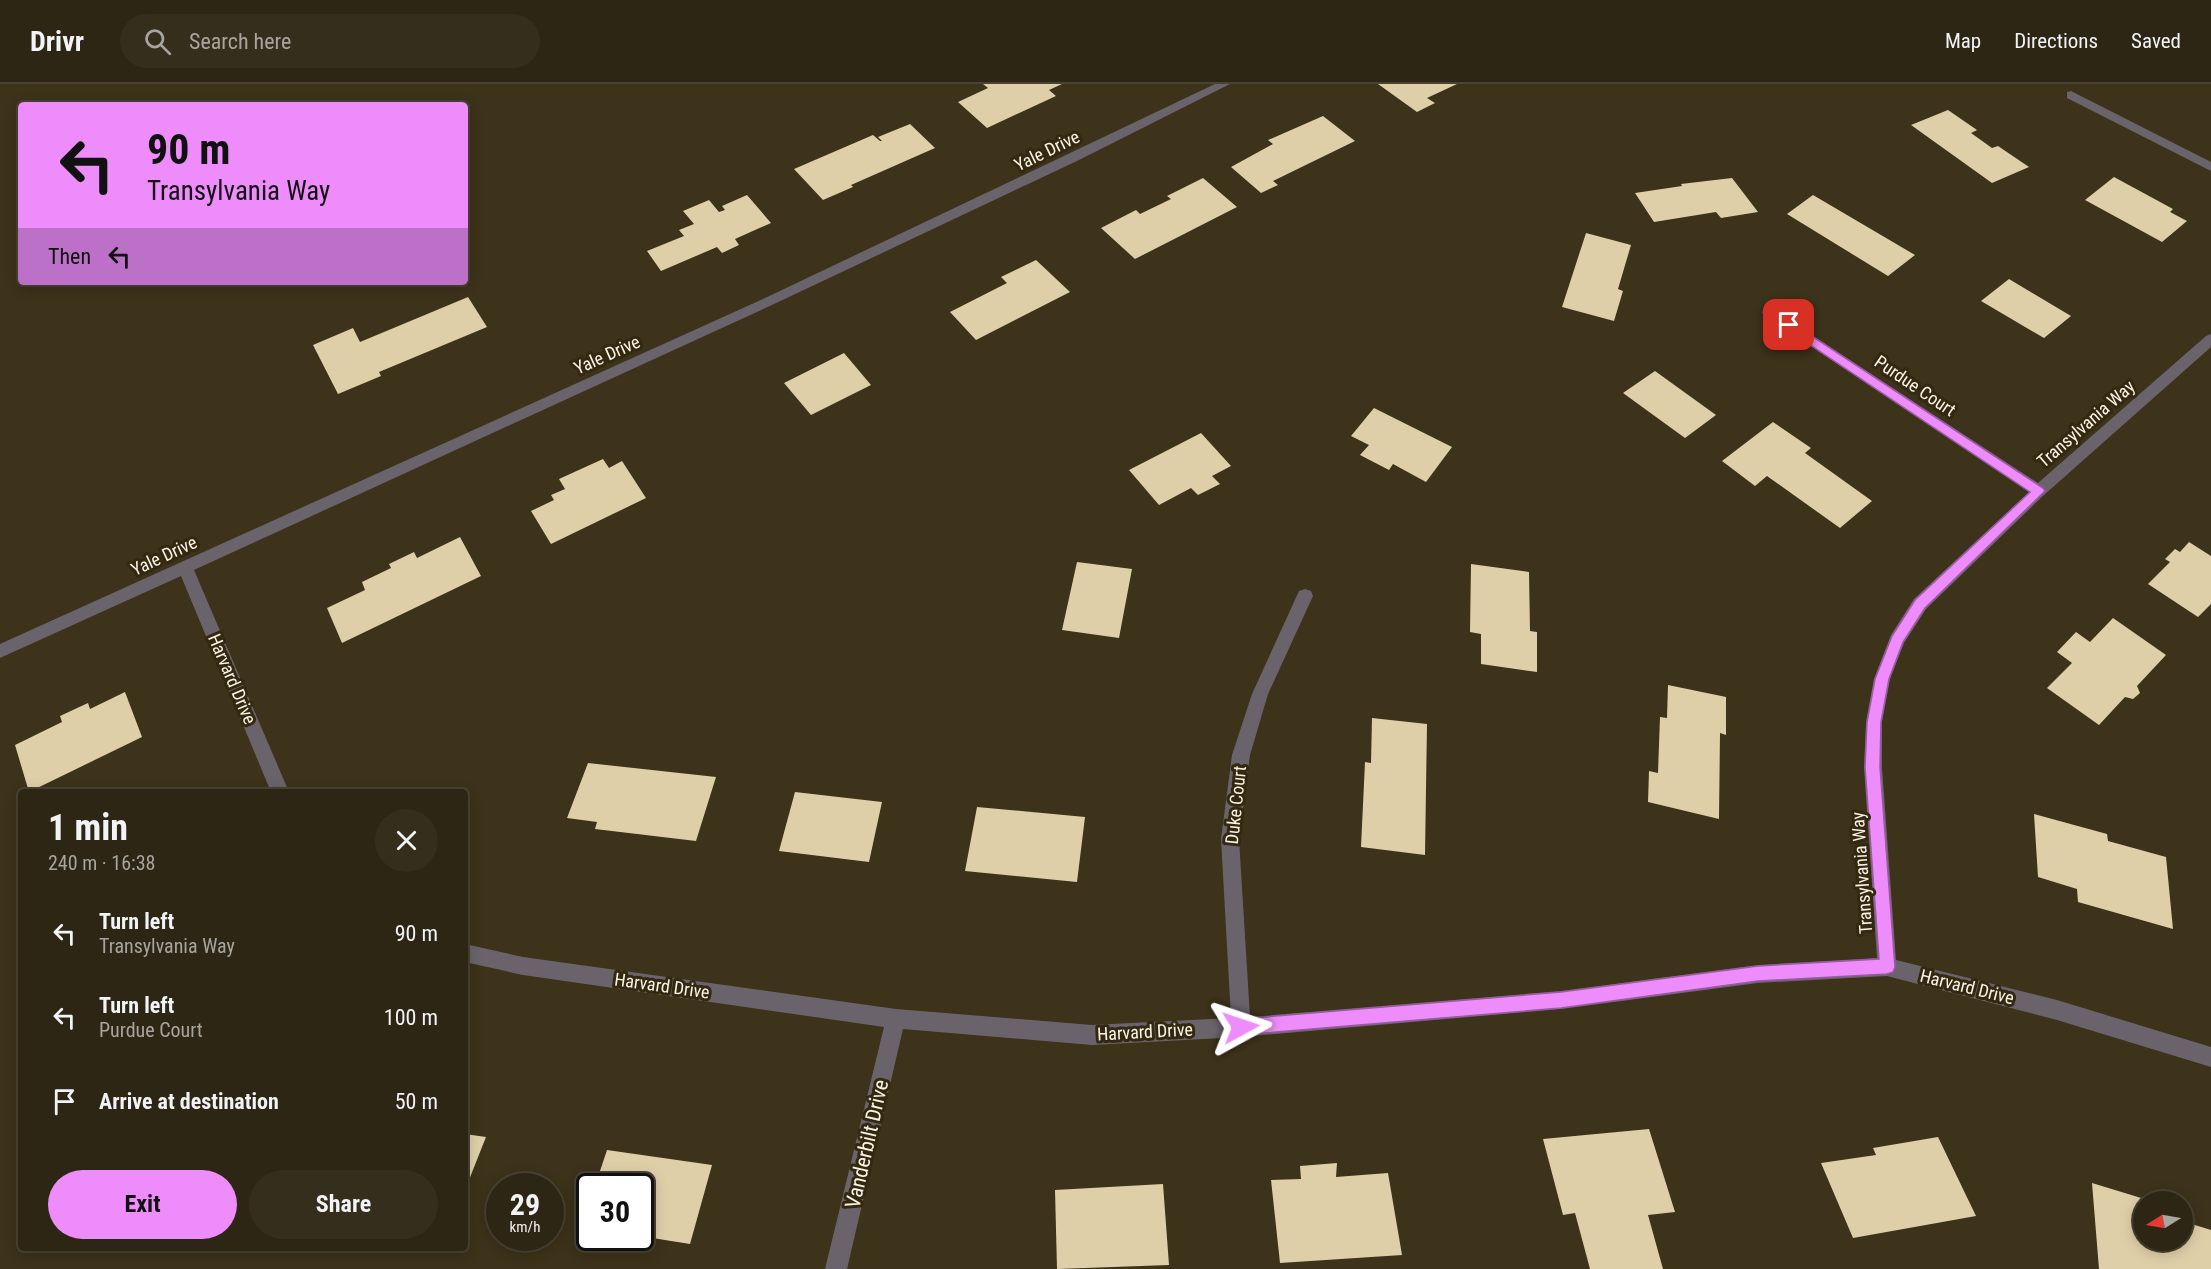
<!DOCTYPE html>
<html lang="en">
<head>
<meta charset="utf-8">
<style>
	:root { --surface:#2e2614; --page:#362e1d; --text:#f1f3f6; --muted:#a7a5a0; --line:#494334; --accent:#ed8cfa }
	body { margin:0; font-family:"Roboto Condensed",sans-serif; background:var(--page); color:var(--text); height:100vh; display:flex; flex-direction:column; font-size:22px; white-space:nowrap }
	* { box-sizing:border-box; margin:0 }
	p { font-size:20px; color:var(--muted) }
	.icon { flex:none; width:33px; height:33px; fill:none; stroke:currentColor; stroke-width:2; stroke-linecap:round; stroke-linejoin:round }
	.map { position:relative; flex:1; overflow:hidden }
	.side { position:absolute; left:18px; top:705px; width:450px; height:462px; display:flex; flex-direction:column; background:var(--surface); border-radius:6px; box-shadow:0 3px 15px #0003,0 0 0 2px var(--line) }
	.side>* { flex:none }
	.guide { position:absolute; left:18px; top:18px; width:450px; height:183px; border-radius:6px; box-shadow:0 3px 15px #0003,0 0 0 2px var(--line); background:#ed8cfa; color:#111; overflow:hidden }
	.needle { width:39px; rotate:259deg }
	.buttons { position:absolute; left:2133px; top:1107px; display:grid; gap:12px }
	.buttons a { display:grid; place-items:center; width:60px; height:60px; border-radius:50%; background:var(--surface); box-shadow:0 3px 15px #0003,0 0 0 2px var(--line); font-size:30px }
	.speed { position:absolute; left:486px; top:1089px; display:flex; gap:12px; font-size:30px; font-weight:700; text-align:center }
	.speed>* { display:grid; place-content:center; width:78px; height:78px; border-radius:50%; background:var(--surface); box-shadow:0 3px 15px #0003,0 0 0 2px var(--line); line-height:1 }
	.speed small { font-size:15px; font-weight:400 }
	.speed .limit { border:3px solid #111; border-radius:9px; background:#fff; color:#111 }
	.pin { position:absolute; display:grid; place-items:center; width:51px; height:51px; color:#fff; margin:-26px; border-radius:12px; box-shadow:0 3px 9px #0006 }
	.me { position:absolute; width:66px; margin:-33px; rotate:85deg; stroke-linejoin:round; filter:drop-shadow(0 0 4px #0008) }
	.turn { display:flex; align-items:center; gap:21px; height:126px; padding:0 30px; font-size:27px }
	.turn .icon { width:78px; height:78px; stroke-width:2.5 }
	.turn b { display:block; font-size:42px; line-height:51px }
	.then { display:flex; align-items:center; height:57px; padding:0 30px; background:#0003; gap:12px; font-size:22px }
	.round { display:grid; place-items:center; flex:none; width:63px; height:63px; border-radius:32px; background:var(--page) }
	.summary { display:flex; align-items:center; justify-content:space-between; height:102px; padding:0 30px }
	h1 { font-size:36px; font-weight:700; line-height:45px }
	.primary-button { display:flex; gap:12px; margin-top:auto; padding:12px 30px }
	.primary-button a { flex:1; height:69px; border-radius:36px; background:var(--accent); color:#111; font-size:24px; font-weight:700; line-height:69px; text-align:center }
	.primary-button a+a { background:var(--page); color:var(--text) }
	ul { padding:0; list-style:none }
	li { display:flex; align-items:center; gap:18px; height:84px; padding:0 30px }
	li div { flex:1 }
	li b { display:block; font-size:22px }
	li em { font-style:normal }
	header { display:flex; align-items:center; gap:36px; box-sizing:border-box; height:84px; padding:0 30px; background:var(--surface); border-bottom:2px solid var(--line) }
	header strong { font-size:28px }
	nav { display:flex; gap:33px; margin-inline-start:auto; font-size:21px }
	.search { width:420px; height:54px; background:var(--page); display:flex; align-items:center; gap:15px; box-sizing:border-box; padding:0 21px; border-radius:33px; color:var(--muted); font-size:22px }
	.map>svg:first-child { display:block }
	.building { fill:#dfcfa9 }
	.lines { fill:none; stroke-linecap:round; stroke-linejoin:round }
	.minor { fill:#6b636c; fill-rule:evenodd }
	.route { fill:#ed8cfa; stroke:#9a5ba2; stroke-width:1.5 }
	.labels { text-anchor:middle; stroke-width:6; stroke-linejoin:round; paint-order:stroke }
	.street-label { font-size:18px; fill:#faf3e5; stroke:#332810 }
	.near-street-label { font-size:21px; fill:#faf3e5; stroke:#332810 }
</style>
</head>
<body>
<header>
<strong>Drivr</strong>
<div class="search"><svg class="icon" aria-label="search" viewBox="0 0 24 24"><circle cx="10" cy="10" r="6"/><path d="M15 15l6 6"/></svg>Search here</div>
<nav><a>Map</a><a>Directions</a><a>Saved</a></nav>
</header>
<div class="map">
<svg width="2211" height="1185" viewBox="0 0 2211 1185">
	<rect width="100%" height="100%" fill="#3d321a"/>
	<path class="building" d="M983 0H1062L1049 6 1056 12 987 44 958 18 988 4Z
		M1378 0H1457L1427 14 1435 19 1417 28Z
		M1948 26 1977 46 1971 49 1992 64 1998 62 2029 83 1992 99 1911 41Z
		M1323 32 1355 57 1273 97 1278 101 1261 109 1231 83 1273 60 1268 56Z
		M910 40 935 64 851 101 853 103 823 116 794 85 873 51 880 57H882L878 53Z
		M2114 93 2173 125 2170 128 2187 137 2162 158 2085 116Z
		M1203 94 1237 123 1135 175 1101 144 1136 126 1140 130 1171 115 1167 112Z
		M1732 94 1758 128 1721 134 1716 128 1654 138 1635 109 1682 102 1681 100Z
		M747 111 771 139 735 155 739 161 722 169 717 163 661 187 647 167 684 152 679 146 694 140 683 127 709 116 719 128 725 126 722 122Z
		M1813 111 1915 171 1888 192 1787 130Z
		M1586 149 1631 161 1618 205 1623 207 1614 237 1562 223Z
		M1036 176 1070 208 976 256 950 228 1007 199 1001 193Z
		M2009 195 2071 232 2044 254 1981 217Z
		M468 213 487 243 379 288 381 292 338 310 313 261 353 244 360 258Z
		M844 269 871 301 811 331 784 299Z
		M1655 287 1716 331 1685 354 1623 309Z
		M1374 324 1452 363 1426 398 1393 380 1389 386 1360 371 1369 361 1351 352Z
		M1773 338 1811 364 1805 369 1872 417 1840 444 1767 392 1755 402 1722 377Z
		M1201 349 1231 382 1212 392 1220 400 1198 411 1191 404 1159 421 1129 386Z
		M603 375 609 384 622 377 646 414 551 460 531 427 554 416 551 411 565 405 559 395Z
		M460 453 481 492 342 559 327 524 365 506 362 498 391 484 389 480 414 468 417 474Z
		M2189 458 2211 472V520L2198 533 2148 500 2170 478 2165 475 2175 465 2180 468Z
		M1077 478 1132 485 1119 554 1062 546Z
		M1471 480 1529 488 1530 547 1537 548V588L1481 580V550L1470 548Z
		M2113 534 2166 571 2137 602 2140 609 2133 615 2125 613 2099 641 2047 604 2072 579 2057 568 2076 548 2090 558Z
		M1668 601 1726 613V651L1720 649 1719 735 1648 718 1649 687 1658 689 1660 633 1667 634Z
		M125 608 142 653 29 708 15 661 62 638 60 632 88 619 90 625Z
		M1372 634 1427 640 1425 771 1361 763 1365 678 1371 679Z
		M588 679 716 693 696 757 595 745 597 738 567 734Z
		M795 708 882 718 869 778 779 767Z
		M977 723 1085 733 1077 798 965 787Z
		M2034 730 2107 750 2108 757 2166 773 2173 845 2078 818 2077 805 2038 793Z
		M1649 1045 1675 1128 1648 1131 1663 1185H1590L1575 1129 1563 1131 1543 1055Z
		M465 1050 486 1053 465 1106Z
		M1938 1053 1976 1132 1853 1154 1821 1079 1876 1071 1873 1064Z
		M607 1066 712 1081 690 1160 640 1152V1102H595Z
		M1337 1079 1336 1093 1388 1089 1402 1171 1280 1179 1271 1096 1301 1095 1300 1082Z
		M2092 1099 2151 1117 2144 1118V1156H2182V1137L2211 1146V1185H2099Z
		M1163 1100 1169 1181 1057 1185 1055 1106Z"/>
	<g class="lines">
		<path class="minor" d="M1215 0H1230L1077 77 772 221 194 486 289 708H271L181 492 0 574V560L763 215Z
			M2071 7 2211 78V87L2067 14V8Z
			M1769 223 2038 399 2206 252 2211 250V263L2044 411 1926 525 1904 559 1890 595 1882 638V683L1896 876 2057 916 2211 963V983L2057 936 1887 892 1758 899 1561 925 1241 953 1092 961 903 945 847 1185H825L884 943 523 891 465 878V860L523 873 896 925 1092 941 1231 934 1221 755 1232 671 1252 610 1299 507 1305 505 1311 507 1313 512 1268 610 1250 671 1239 755 1250 933 1561 907 1758 881 1877 874 1864 683 1866 638 1874 595 1891 551 1914 515 2029 408 1764 231 1762 228Z"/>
	</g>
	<path class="route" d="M1789 237 2043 404 2045 407 1925 524 1903 558 1889 595 1881 638 1880 683 1895 883 1893 888 1887 890 1758 897 1561 924 1241 951 1235 949 1233 943 1235 937 1241 935 1561 908 1758 882 1879 875 1865 683 1867 638 1875 595 1892 552 1915 516 2030 408 1785 244V238Z"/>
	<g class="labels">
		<g class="street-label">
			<text transform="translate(1047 67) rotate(-26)" y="6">Yale Drive</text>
			<text transform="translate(607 271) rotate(-24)" y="6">Yale Drive</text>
			<text transform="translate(1915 302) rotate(34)" y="6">Purdue Court</text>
			<text transform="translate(2086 340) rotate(-41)" y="6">Transylvania Way</text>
			<text transform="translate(164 472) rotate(-25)" y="6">Yale Drive</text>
			<text transform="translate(232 595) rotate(67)" y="6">Harvard Drive</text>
			<text transform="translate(1236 721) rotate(-84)" y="6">Duke Court</text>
			<text transform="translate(1862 789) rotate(-94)" y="6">Transylvania Way</text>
			<text transform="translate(662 902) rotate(8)" y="6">Harvard Drive</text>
			<text transform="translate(1967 903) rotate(14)" y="6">Harvard Drive</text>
			<text transform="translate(1145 948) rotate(-3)" y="6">Harvard Drive</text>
		</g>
		<g class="near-street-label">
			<text transform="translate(867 1060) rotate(-77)" y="7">Vanderbilt Drive</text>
		</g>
	</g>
</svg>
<div class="buttons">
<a><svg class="needle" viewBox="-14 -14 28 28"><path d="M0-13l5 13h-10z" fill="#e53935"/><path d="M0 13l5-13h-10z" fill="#a7a5a0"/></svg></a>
</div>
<div class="speed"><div>29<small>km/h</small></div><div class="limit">30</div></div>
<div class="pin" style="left:1789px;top:241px;background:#d93025"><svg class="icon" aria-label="arrive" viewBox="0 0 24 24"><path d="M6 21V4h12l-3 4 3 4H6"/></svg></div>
<svg class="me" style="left:1241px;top:943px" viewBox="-20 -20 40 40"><path d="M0-17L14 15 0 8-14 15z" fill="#ed8cfa" stroke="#fff" stroke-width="4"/></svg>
<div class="guide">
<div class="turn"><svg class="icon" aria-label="left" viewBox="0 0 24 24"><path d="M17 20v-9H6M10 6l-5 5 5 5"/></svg><div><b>90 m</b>Transylvania Way</div></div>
<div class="then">Then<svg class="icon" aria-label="left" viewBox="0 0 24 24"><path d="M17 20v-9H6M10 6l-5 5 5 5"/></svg></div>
</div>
<section class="side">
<div class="summary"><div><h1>1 min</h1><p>240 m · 16:38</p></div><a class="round"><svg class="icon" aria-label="close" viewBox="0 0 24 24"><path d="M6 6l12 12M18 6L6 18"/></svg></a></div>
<ul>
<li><svg class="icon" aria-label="left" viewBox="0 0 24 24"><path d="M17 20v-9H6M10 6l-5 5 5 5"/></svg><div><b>Turn left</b><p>Transylvania Way</p></div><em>90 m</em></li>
<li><svg class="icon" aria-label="left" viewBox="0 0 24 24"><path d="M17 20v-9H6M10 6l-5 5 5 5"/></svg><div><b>Turn left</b><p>Purdue Court</p></div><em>100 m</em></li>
<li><svg class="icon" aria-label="arrive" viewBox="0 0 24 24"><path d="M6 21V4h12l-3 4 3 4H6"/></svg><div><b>Arrive at destination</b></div><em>50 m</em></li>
</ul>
<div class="primary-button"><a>Exit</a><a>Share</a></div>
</section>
</div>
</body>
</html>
